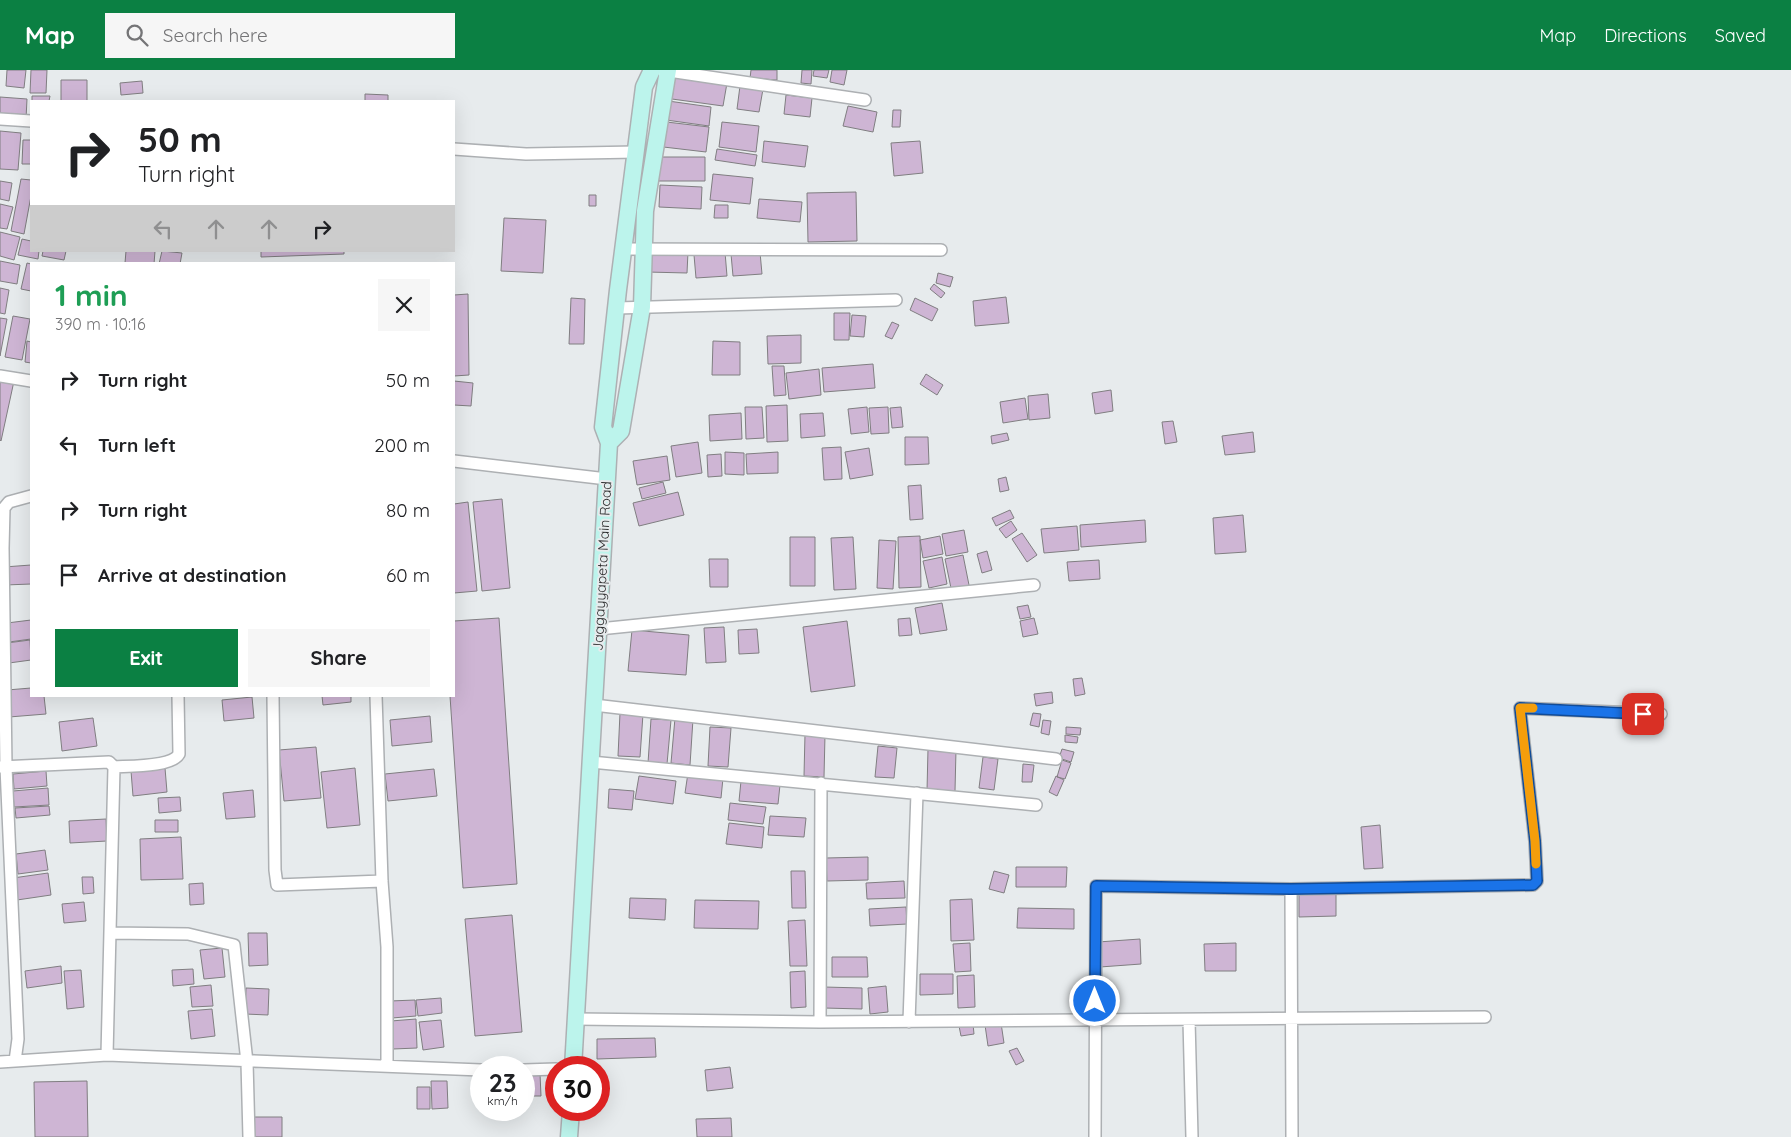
<!DOCTYPE html>
<html lang="en">
<head>
<meta charset="utf-8">
<style>
	:root { --surface:#fff; --page:#f6f6f6; --text:#202124; --muted:#757577; --accent:#0b8043 }
	body { margin:0; font-family:Quicksand,sans-serif; background:var(--page); color:var(--text); height:100vh; display:flex; flex-direction:column; font-size:19px; white-space:nowrap }
	* { box-sizing:border-box; margin:0 }
	p { font-size:16px; color:var(--muted) }
	.icon { flex:none; width:28px; height:28px; fill:none; stroke:currentColor; stroke-width:2; stroke-linecap:round; stroke-linejoin:round }
	.map { position:relative; flex:1; overflow:hidden }
	.side { position:absolute; left:30px; top:192px; width:425px; height:435px; display:flex; flex-direction:column; background:var(--surface); border-radius:0px; box-shadow:0 5px 20px #0002 }
	.side>* { flex:none }
	.hud { position:absolute; left:30px; top:30px; width:425px; height:152px; border-radius:0px; box-shadow:0 5px 20px #0002; background:#fff; color:var(--text); overflow:hidden }
	.speed { position:absolute; left:470px; top:986px; display:flex; gap:10px; font-size:25px; font-weight:700; text-align:center }
	.speed>* { display:grid; place-content:center; width:65px; height:65px; border-radius:50%; background:var(--surface); box-shadow:0 5px 20px #0002; line-height:1 }
	.speed small { font-size:12px; font-weight:400 }
	.speed .limit { border:8px solid #d22; background:#fff; color:#111 }
	.pin { position:absolute; display:grid; place-items:center; width:42px; height:42px; color:#fff; margin:-21px; border-radius:10px; box-shadow:0 2px 8px #0006 }
	.me { position:absolute; width:55px; margin:-28px; rotate:0deg; stroke-linejoin:round; filter:drop-shadow(0 0 4px #0008) }
	.turn { display:flex; align-items:center; gap:18px; height:105px; padding:0 25px; font-size:22px }
	.turn .icon { width:65px; height:65px; stroke-width:2.5 }
	.turn b { display:block; font-size:35px; line-height:42px }
	.lanes { display:flex; align-items:center; height:48px; padding:0 25px; background:#0003; justify-content:center; gap:25px; direction:ltr }
	.lanes .off { opacity:.35 }
	.round { display:grid; place-items:center; flex:none; width:52px; height:52px; border-radius:0px; background:var(--page) }
	.overview { display:flex; align-items:center; justify-content:space-between; height:85px; padding:0 25px }
	h1 { font-size:30px; font-weight:800; line-height:38px; color:#1e9e55 }
	.cta { display:flex; gap:10px; margin-top:auto; padding:10px 25px }
	.cta a { flex:1; height:58px; border-radius:0px; background:var(--accent); color:#fff; font-size:20px; font-weight:800; line-height:58px; text-align:center }
	.cta a+a { background:var(--page); color:var(--text) }
	ul { padding:0; list-style:none }
	li { display:flex; align-items:center; gap:15px; height:65px; padding:0 25px }
	li div { flex:1 }
	li b { display:block; font-size:19px }
	li em { font-style:normal }
	header { display:flex; align-items:center; gap:30px; box-sizing:border-box; height:70px; padding:0 25px; background:var(--accent); color:#fff }
	header strong { font-size:24px }
	nav { display:flex; gap:28px; margin-inline-start:auto; font-size:18px }
	.search { width:350px; height:45px; background:var(--page); display:flex; align-items:center; gap:12px; box-sizing:border-box; padding:0 18px; border-radius:0px; color:var(--muted); font-size:19px }
	.map>svg:first-child { display:block }
	.building { fill:#ceb5d4; stroke:#807e81 }
	.lines { fill:none; stroke-linecap:round; stroke-linejoin:round }
	.street-casing { stroke:#adb0b3; stroke-width:14 }
	.secondary-casing { stroke:#adb0b3; stroke-width:19 }
	.street { stroke:#fff; stroke-width:11 }
	.secondary { stroke:#bcf4ec; stroke-width:16 }
	.route-casing { stroke:#114b97; stroke-width:12 }
	.route { stroke:#1a73e8; stroke-width:9 }
	.slow { stroke:#f59e0b; stroke-width:9 }
	.labels { text-anchor:middle; stroke-width:4; stroke-linejoin:round; paint-order:stroke }
	.street-label { font-size:14px; fill:#2d2e2f; stroke:#e7ebed }
</style>
</head>
<body>
<header>
<strong>Map</strong>
<div class="search"><svg class="icon" aria-label="search" viewBox="0 0 24 24"><circle cx="10" cy="10" r="6"/><path d="M15 15l6 6"/></svg>Search here</div>
<nav><a>Map</a><a>Directions</a><a>Saved</a></nav>
</header>
<div class="map">
<svg width="1791" height="1067" viewBox="0 0 1791 1067">
	<rect width="100%" height="100%" fill="#e7ebed"/>
	<path class="building" d="M7 0H26L24 18 6 16Z
		M31 0H47L46 23H30Z
		M751 0H777V10L750 8Z
		M802 0H812L811 14 801 13Z
		M814 0H829L827 8 813 6Z
		M832 0H847L844 15 830 12Z
		M675 6 727 13 723 36 672 29Z
		M61 10H87V31H61Z
		M142 11 143 23 121 25 120 13Z
		M740 16 763 19 759 42 737 39Z
		M365 24 388 25V31H365Z
		M786 25 812 28 810 47 784 44Z
		M32 26H50L49 31H32Z
		M0 27 27 29 26 49 0 48Z
		M661 30 711 37 709 56 659 49Z
		M848 36 877 42 873 62 843 56Z
		M893 40H901L900 57H892Z
		M658 51 709 57 706 82 655 76Z
		M722 52 759 56 756 82 719 77Z
		M0 61 21 63 18 100 0 99Z
		M23 70H31V94H22Z
		M764 71 808 76 805 97 762 92Z
		M920 71 923 103 894 106 891 73Z
		M717 79 757 85 755 96 715 90Z
		M654 87H705V111H654Z
		M713 104 753 108 750 134 710 130Z
		M21 109 31 110V126L24 164 11 161Z
		M0 111 12 113 9 131 0 129Z
		M660 115 702 117 701 139 659 137Z
		M856 122 857 171 808 172 807 123Z
		M589 125H596V136H589Z
		M759 129 802 132 800 152 757 148Z
		M0 134 13 137 7 159 0 158Z
		M715 135H728V148H714Z
		M504 148 546 150 543 203 501 201Z
		M0 162 20 167 14 190 0 186Z
		M22 169 31 171V181H39L38 189 18 185Z
		M43 181H66L64 190 42 186Z
		M126 181H155L154 194 125 193Z
		M162 181 182 183 180 194H159Z
		M261 181H344V184L261 187Z
		M647 181 688 182 687 203 647 202Z
		M725 182 727 206 696 208 694 185Z
		M760 182 762 204 733 206 731 184Z
		M0 191 20 195 17 214 0 211Z
		M27 193 31 194V221L21 219Z
		M938 203 953 207 950 217 936 213Z
		M934 214 945 223 941 228 930 219Z
		M0 218 9 220 5 244 0 243Z
		M468 224 469 305 454 306V225Z
		M1006 227 1009 253 975 256 973 231Z
		M571 228 585 229 584 274H569Z
		M915 228 938 239 932 251 910 240Z
		M834 243H850L849 270H834Z
		M852 245 866 246 864 267 850 266Z
		M13 246 30 249 22 290 5 287Z
		M0 248 7 249 0 286Z
		M892 252 899 255 892 269 885 266Z
		M801 265V293L768 294 767 266Z
		M27 271 31 272V293L25 292Z
		M713 271 740 272V305H712Z
		M873 294 875 318 824 322 822 298Z
		M772 296H784L786 325 774 326Z
		M819 299 821 325 789 329 786 303Z
		M926 304 943 315 937 325 920 314Z
		M0 309 14 311 1 371 0 370Z
		M454 311 473 313 471 336 454 335Z
		M1111 320 1113 341 1095 344 1092 323Z
		M1048 324 1050 348 1029 350 1028 326Z
		M1025 328 1028 349 1003 353 1000 332Z
		M787 335 788 371 767 372 766 336Z
		M745 337H762L764 368 746 369Z
		M867 337 869 362 851 364 848 339Z
		M888 337 889 363 871 364 869 338Z
		M901 337 903 357 892 358 890 338Z
		M741 343 742 369 710 371 709 345Z
		M823 343 825 366 801 368 800 344Z
		M1173 351 1177 372 1165 374 1162 352Z
		M1253 362 1255 382 1225 385 1222 366Z
		M1007 363 1009 370 992 374 991 366Z
		M905 367H928L929 394 905 395Z
		M698 372 702 403 676 407 671 376Z
		M841 377 842 409 824 410 822 378Z
		M869 378 873 405 850 409 845 382Z
		M725 382 744 383V405L725 404Z
		M778 382V403L747 404 746 384Z
		M721 384 722 406 708 407 707 385Z
		M667 386 670 410 637 415 633 391Z
		M1006 407 1009 420 1000 422 998 409Z
		M663 412 666 423 642 429 639 418Z
		M921 415 923 449 910 450 908 416Z
		M678 422 684 445 639 456 633 433Z
		M502 429 510 518 482 521 473 432Z
		M468 432 477 521 454 523V434Z
		M1010 440 1014 448 996 456 992 448Z
		M1243 445 1246 482 1215 484 1213 448Z
		M1145 450 1146 472 1081 477 1080 455Z
		M1011 451 1017 460 1006 468 999 459Z
		M1077 456 1079 480 1044 483 1041 459Z
		M964 460 968 482 946 486 942 464Z
		M1022 463 1037 485 1027 492 1012 469Z
		M920 466 921 517 899 518 898 467Z
		M940 466 943 484 923 488 920 470Z
		M790 467H815V516H790Z
		M853 467 856 519 834 520 831 468Z
		M879 470 896 471 893 519 877 518Z
		M987 481 992 500 982 503 977 484Z
		M963 485 970 520 952 523 945 489Z
		M942 487 947 514 929 518 923 491Z
		M709 489H728V517H710Z
		M1099 490 1100 509 1069 511 1067 492Z
		M31 495V514L5 515 4 497Z
		M942 533 947 560 920 564 915 538Z
		M1028 535 1031 547 1020 549 1017 537Z
		M499 548 517 814 463 818 450 626H454V551Z
		M910 548 912 565 899 566 898 549Z
		M1034 548 1038 564 1023 567 1020 551Z
		M31 550V569L9 572 7 553Z
		M847 551 855 616 811 622 803 557Z
		M724 557 726 592 706 593 704 558Z
		M757 559 759 583 739 584 738 560Z
		M632 560 689 565 686 605 628 601Z
		M30 570 31 590 9 593 7 573Z
		M1082 608 1085 624 1075 626 1073 609Z
		M31 618V626H44L46 644 9 647 7 620Z
		M1052 622 1053 633 1036 636 1034 624Z
		M322 626H351V632L323 635Z
		M252 627 254 648 224 651 222 630Z
		M620 643 643 644 640 687 618 686Z
		M1033 643 1041 644 1039 657 1030 655Z
		M430 646 432 672 392 676 390 650Z
		M93 648 97 676 62 681 59 652Z
		M675 648 693 649 690 695 671 693Z
		M651 649 671 650 667 694 648 693Z
		M1043 650 1051 651 1049 665 1041 663Z
		M710 657 731 658 728 697 708 696Z
		M1066 657 1081 658 1080 665 1066 664Z
		M805 664 825 665 824 707 804 706Z
		M1065 665 1078 667 1077 673 1065 672Z
		M878 676 897 678 894 708 875 707Z
		M316 677 321 728 284 731 279 680Z
		M928 679 956 680 955 721H927Z
		M1062 679 1074 682 1071 692 1059 688Z
		M983 687 998 689 994 720 979 718Z
		M1062 690 1071 693 1065 709 1057 707Z
		M1023 694 1034 695 1032 712H1022Z
		M165 698 167 722 133 726 131 701Z
		M355 698 360 755 327 758 321 702Z
		M434 699 437 726 388 731 385 704Z
		M46 701 47 716 14 719 13 704Z
		M688 703 723 708 721 728 685 723Z
		M639 706 676 711 673 734 635 729Z
		M1056 706 1064 710 1057 726 1049 722Z
		M741 711 780 715 778 734 739 731Z
		M48 718 49 735 14 737 13 721Z
		M609 719 634 721 632 740 608 738Z
		M253 720 255 747 226 749 223 723Z
		M180 727 181 741 159 743 158 728Z
		M730 733 766 737 763 754 728 750Z
		M49 736 50 745 16 748 15 738Z
		M770 746 806 748 804 767 768 765Z
		M106 749 107 771 70 773 69 751Z
		M155 750H178V762H155Z
		M729 753 764 757 762 778 726 774Z
		M1380 755 1383 798 1364 799 1361 757Z
		M181 767 183 809 141 810 140 769Z
		M45 780 48 800 18 804 16 784Z
		M868 787V810L827 811 826 788Z
		M1016 797H1067L1066 817H1016Z
		M791 801H805L806 838H792Z
		M994 801 1009 805 1004 823 989 819Z
		M48 803 51 825 17 830 13 808Z
		M82 807H93L94 823 83 824Z
		M904 811 905 828 867 829 866 813Z
		M203 813 204 834 190 835 189 814Z
		M1299 820H1336V846L1299 847Z
		M630 828 666 829 665 850 629 848Z
		M972 829 974 870 951 871 950 830Z
		M695 830 759 831 758 859 694 858Z
		M84 832 86 851 64 853 62 834Z
		M906 837 907 854 870 856 869 839Z
		M1018 838 1074 839V859L1017 858Z
		M512 845 522 962 475 966 465 849Z
		M805 850 807 896H790L788 851Z
		M248 863H267L268 895 249 896Z
		M1140 869 1141 894 1100 897 1098 872Z
		M970 873 971 901 955 902 953 874Z
		M1236 873V901H1205L1204 874Z
		M222 878 225 907 204 909 200 880Z
		M832 887H867L868 907H832Z
		M61 896 62 913 27 918 25 901Z
		M193 899 194 914 173 916 172 900Z
		M81 900 84 937 67 939 64 901Z
		M805 901 806 937 791 938 790 902Z
		M920 904H953V924L920 925Z
		M974 905 975 937 958 938 957 906Z
		M211 915 213 936 192 937 190 917Z
		M886 916 888 942 870 944 868 918Z
		M824 917 862 918V939L824 938Z
		M246 918 269 919 268 945 245 944Z
		M441 928 442 943 418 946 416 930Z
		M415 930 416 946 392 948 390 931Z
		M212 939 215 966 191 969 188 941Z
		M416 949 417 978 393 979 391 951Z
		M441 950 444 977 423 980 419 952Z
		M1001 953 1004 973 988 976 985 955Z
		M973 954 974 964 961 966 959 956Z
		M655 968 656 987 597 989V969Z
		M1017 978 1024 991 1016 995 1009 981Z
		M730 997 733 1018 707 1021 705 1000Z
		M524 1004H540L541 1026H524Z
		M87 1011 88 1067H35L34 1012Z
		M431 1011H447L448 1038 432 1039Z
		M417 1017H430V1039H417Z
		M254 1047H282V1067H254Z
		M731 1048 732 1067H697L696 1049Z"/>
	<g class="lines">
		<defs>
			<path id="street" d="M662 0 865 30
				M0 49 31 51
				M454 79 526 84 636 82
				M623 179 941 180
				M617 238 896 230
				M0 306 31 311
				M454 391 607 409
				M599 559 1034 515
				M273 626 275 800 277 815 382 811
				M376 626 382 811 387 877V996
				M594 635 1056 689
				M591 692 1036 735
				M0 697 109 692 114 697C129 696 172 697 179 684L178 626
				M1291 819 1292 1067
				M110 863 188 864 234 875 247 992 249 1067
				M576 949 820 952 1485 947
				M1189 950 1192 1067
				M820 952 821 713
				M909 952 917 723
				M107 985 114 697
				M15 991 18 969 6 697 3 478 4 438 9 432 31 426
				M0 992 107 985 481 1000
				M524 1000 556 999
				M1095 1067 1096 816 1291 819 1533 815 1537 811 1535 771 1520 638 1661 644"/>
			<path id="secondary" d="M609 373 621 361 642 237 645 141 668 0
				M573 998 609 373 603 357 618 220 644 17 652 0
				M569 1067 571 1040"/>
		</defs>
		<use href="#street" class="street-casing"/>
		<use href="#secondary" class="secondary-casing"/>
		<use href="#street" class="street"/>
		<use href="#secondary" class="secondary"/>
	</g>
	<g class="lines">
		<defs>
			<path id="route" d="M1095 931 1096 816 1291 819 1533 815 1537 811 1535 771 1520 638 1643 644"/>
		</defs>
		<use href="#route" class="route-casing"/>
		<use href="#route" class="route"/>
		<path class="slow" d="M1533 638H1520L1535 771 1536 794"/>
	</g>
	<g class="labels">
		<g class="street-label">
			<text transform="translate(602 496) rotate(-87)" y="5">Jaggayyapeta Main Road</text>
		</g>
	</g>
</svg>
<div class="speed"><div>23<small>km/h</small></div><div class="limit">30</div></div>
<div class="pin" style="left:1643px;top:644px;background:#d93025"><svg class="icon" aria-label="arrive" viewBox="0 0 24 24"><path d="M6 21V4h12l-3 4 3 4H6"/></svg></div>
<svg class="me" style="left:1095px;top:931px" viewBox="-20 -20 40 40"><circle r="17" fill="#1a73e8" stroke="#fff" stroke-width="3"/><path d="M0-11L8 9 0 5-8 9z" fill="#fff"/></svg>
<div class="hud">
<div class="turn"><svg class="icon" aria-label="right" viewBox="0 0 24 24"><path d="M7 20v-9h11M14 6l5 5-5 5"/></svg><div><b>50 m</b>Turn right</div></div>
<div class="lanes"><svg class="icon off" aria-label="left" viewBox="0 0 24 24"><path d="M17 20v-9H6M10 6l-5 5 5 5"/></svg><svg class="icon off" aria-label="ahead" viewBox="0 0 24 24"><path d="M12 20V5M6 11l6-6 6 6"/></svg><svg class="icon off" aria-label="ahead" viewBox="0 0 24 24"><path d="M12 20V5M6 11l6-6 6 6"/></svg><svg class="icon" aria-label="right" viewBox="0 0 24 24"><path d="M7 20v-9h11M14 6l5 5-5 5"/></svg></div>
</div>
<section class="side">
<div class="overview"><div><h1>1 min</h1><p>390 m · 10:16</p></div><a class="round"><svg class="icon" aria-label="close" viewBox="0 0 24 24"><path d="M6 6l12 12M18 6L6 18"/></svg></a></div>
<ul>
<li><svg class="icon" aria-label="right" viewBox="0 0 24 24"><path d="M7 20v-9h11M14 6l5 5-5 5"/></svg><div><b>Turn right</b></div><em>50 m</em></li>
<li><svg class="icon" aria-label="left" viewBox="0 0 24 24"><path d="M17 20v-9H6M10 6l-5 5 5 5"/></svg><div><b>Turn left</b></div><em>200 m</em></li>
<li><svg class="icon" aria-label="right" viewBox="0 0 24 24"><path d="M7 20v-9h11M14 6l5 5-5 5"/></svg><div><b>Turn right</b></div><em>80 m</em></li>
<li><svg class="icon" aria-label="arrive" viewBox="0 0 24 24"><path d="M6 21V4h12l-3 4 3 4H6"/></svg><div><b>Arrive at destination</b></div><em>60 m</em></li>
</ul>
<div class="cta"><a>Exit</a><a>Share</a></div>
</section>
</div>
</body>
</html>
